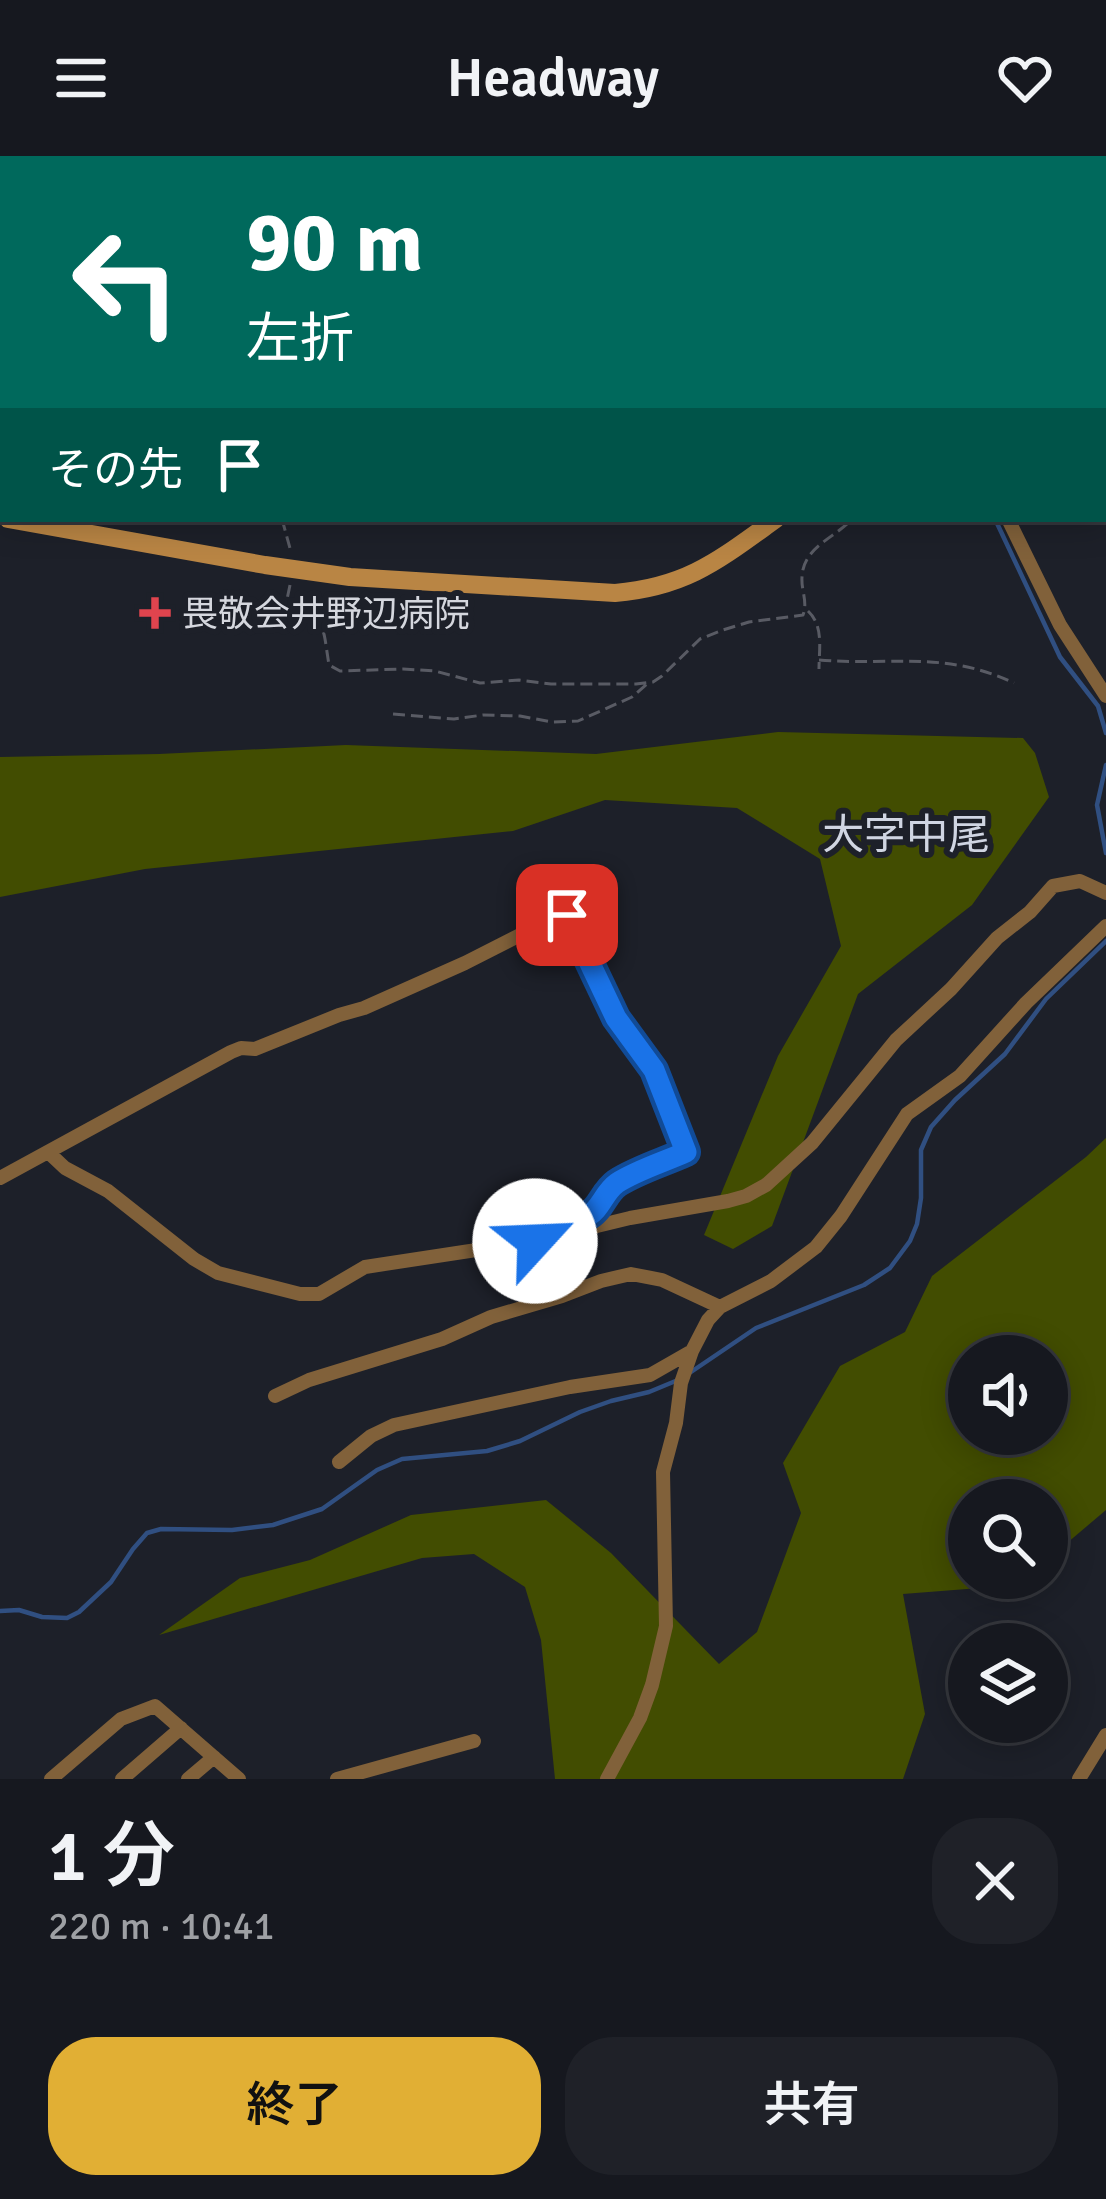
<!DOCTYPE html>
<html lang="ja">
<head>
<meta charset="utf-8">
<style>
	:root { --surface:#16181f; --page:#1f2128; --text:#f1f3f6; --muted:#9ea0a4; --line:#35373d; --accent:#e1af34 }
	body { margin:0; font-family:Signika,"Noto Sans JP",sans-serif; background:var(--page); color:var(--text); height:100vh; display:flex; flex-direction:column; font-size:45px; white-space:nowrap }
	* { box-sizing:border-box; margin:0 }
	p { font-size:39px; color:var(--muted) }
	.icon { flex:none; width:66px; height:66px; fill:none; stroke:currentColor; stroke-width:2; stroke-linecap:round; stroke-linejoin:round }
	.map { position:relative; height:1623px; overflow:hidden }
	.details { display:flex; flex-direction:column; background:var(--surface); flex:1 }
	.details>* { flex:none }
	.hud { position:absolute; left:0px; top:0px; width:1107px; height:366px; box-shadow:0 6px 30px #0003,0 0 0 3px var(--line); background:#00695c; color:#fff; overflow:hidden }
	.tools { position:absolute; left:948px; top:1179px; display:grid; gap:24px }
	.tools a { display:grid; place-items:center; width:120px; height:120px; border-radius:50%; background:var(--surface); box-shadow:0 6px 30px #0003,0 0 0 3px var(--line); font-size:60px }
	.pin { position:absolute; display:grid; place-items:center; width:102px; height:102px; color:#fff; margin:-51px; border-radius:24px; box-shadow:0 6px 18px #0006 }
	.me { position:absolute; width:132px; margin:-66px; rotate:65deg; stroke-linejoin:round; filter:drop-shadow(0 0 9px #0008) }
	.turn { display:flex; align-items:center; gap:42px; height:252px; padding:0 48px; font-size:54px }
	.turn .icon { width:156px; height:156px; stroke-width:2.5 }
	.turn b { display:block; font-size:84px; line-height:102px }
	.then { display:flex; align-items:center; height:114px; padding:0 48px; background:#0003; gap:24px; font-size:45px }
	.round { display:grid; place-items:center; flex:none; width:126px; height:126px; border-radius:48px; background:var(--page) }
	.overview { display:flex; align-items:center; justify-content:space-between; height:204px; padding:0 48px }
	h1 { font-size:72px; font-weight:600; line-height:90px }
	.action { display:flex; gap:24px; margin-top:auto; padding:24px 48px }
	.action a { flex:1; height:138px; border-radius:48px; background:var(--accent); color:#111; font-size:48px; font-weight:600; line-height:138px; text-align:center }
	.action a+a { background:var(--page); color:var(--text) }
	header { display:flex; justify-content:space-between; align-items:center; height:156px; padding:0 48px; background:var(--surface); font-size:54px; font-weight:600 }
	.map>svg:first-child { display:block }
	.forest { fill:#424d01; fill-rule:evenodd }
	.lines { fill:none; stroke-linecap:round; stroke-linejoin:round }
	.stream { stroke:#304f81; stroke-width:4.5 }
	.path { stroke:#595b64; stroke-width:3; stroke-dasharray:12 6; stroke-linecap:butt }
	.street { stroke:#81613a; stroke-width:14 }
	.secondary { stroke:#b98544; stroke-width:18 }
	.route-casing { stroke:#114b97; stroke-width:30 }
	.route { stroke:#1a73e8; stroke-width:21 }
	.health-dot { fill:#e0444e; stroke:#1d2029; stroke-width:4.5 }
	.labels { text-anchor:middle; stroke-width:12; stroke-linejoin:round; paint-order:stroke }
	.poi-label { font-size:36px; fill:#d5d7de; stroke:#1d2029; text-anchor:start }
	.quarter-label { font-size:42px; fill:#d0d5e2; stroke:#1d2029 }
</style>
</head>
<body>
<header><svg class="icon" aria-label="menu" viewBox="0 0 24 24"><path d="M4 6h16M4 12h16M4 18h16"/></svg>Headway<svg class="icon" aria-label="heart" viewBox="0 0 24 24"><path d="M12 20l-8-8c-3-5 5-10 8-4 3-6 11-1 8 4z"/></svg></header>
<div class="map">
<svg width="1106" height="1623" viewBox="0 0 1106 1623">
	<rect width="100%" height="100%" fill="#1d2029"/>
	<path class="forest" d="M778 576 1023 582 1035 597 1049 641 972 749 858 838 772 1070 733 1093 704 1079 778 900 841 790 820 703 737 652 605 644 513 675 145 713 0 741V601L159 598 346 589 596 598Z
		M1106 982V1354L1047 1404V1344H969V1422H1026L1018 1429 903 1438 925 1558 903 1623H555L541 1484 525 1431 474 1398 422 1402 159 1479 240 1422 310 1404 411 1359 546 1344 611 1397 719 1508 757 1476 801 1357 783 1307 840 1210 905 1176 932 1120 1086 1001ZM969 1200H1047V1278H969Z"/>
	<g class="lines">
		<path class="stream" d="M995 363 1060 501 1098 550 1106 577
			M1106 609 1097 649 1106 697
			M688 1218 756 1172 864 1129 890 1112 910 1085 917 1068 921 1042V994L931 971 955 944 1005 898 1046 843 1106 785
			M0 1455 19 1454 42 1461 67 1462 79 1456 111 1426 133 1393 147 1377 161 1373 232 1374 273 1369 322 1353 377 1314 402 1303 487 1295 520 1285 580 1256 611 1245 649 1236 678 1224"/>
		<path class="path" d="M146 0 147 3
			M112 3 120 0
			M0 38 3 37
			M282 363 291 396
			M290 429 285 453 287 458C329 475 321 460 329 509L340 515 403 513 435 515 480 527 519 524 551 528H636L653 526 662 520 700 483 723 474 749 466 803 459C808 445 801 435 802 421 803 391 835 382 852 363
			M808 455C824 470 819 493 819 513
			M819 504C892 510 944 494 1014 527
			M393 558 454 563 483 559 520 560 552 566 578 565 632 541 647 528"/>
		<path class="street" d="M831 0 832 3
			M861 0 862 3
			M1008 363 1060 469 1106 540
			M48 996 65 1012 108 1035 194 1103 218 1117 300 1138H319L365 1111 535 1085 630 1062 728 1045 746 1040 766 1029 812 987 896 884 951 833 997 782 1030 756 1053 730 1080 725 1106 737
			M0 1022 231 896 241 892 255 893 339 859 364 852 465 807 534 772 567 759 616 862 654 914 686 996 619 1026 605 1037 599 1051 590 1060 550 1074
			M275 1240 309 1224 442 1183 491 1161 562 1140 601 1125 631 1118 662 1124 720 1151 771 1125 816 1091 841 1060 907 958 960 920 1026 847 1106 770
			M339 1306 371 1280 394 1269 570 1231 650 1219 692 1195 708 1164 720 1151
			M51 1623 121 1563 155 1550 239 1623
			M122 1623 181 1572
			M188 1623 214 1601
			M337 1623 474 1585
			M607 1623 640 1562 652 1529 666 1470 663 1316 676 1267 681 1227 692 1195
			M1079 1623 1106 1579"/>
		<path class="secondary" d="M44 3V0
			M61 3V0
			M1104 151 1106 150
			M0 236 3 228
			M0 275 3 269
			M8 363 265 409 350 421 615 437C687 431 719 404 776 363"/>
	</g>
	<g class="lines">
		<defs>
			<path id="route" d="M535 1085C551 1071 568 1070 586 1061 601 1054 603 1037 617 1027 637 1014 664 1006 686 996L654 914 616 862 567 759"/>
		</defs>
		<use href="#route" class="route-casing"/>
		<use href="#route" class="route"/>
	</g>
	<path class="health-dot" d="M149 439h12v12h12v12h-12v12h-12v-12h-12v-12h12z"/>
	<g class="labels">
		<g class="poi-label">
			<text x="182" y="470">畏敬会井野辺病院</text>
		</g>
		<g class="quarter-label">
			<text x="906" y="693">大字中尾</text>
		</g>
	</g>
</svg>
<div class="tools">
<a><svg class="icon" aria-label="sound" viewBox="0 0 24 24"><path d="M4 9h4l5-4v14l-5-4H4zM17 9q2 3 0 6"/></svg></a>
<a><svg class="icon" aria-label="search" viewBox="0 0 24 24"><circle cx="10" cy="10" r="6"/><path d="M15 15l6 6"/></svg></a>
<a><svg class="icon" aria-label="layers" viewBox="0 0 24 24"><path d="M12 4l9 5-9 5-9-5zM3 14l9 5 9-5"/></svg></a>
</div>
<div class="pin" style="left:567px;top:759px;background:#d93025"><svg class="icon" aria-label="arrive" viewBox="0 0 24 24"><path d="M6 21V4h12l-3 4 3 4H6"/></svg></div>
<svg class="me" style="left:535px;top:1085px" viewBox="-20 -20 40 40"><circle r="19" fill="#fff"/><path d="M0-13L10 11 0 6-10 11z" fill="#1a73e8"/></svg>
<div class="hud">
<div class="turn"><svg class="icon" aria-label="left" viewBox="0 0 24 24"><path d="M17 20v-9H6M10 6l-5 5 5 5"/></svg><div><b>90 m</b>左折</div></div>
<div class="then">その先<svg class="icon" aria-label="arrive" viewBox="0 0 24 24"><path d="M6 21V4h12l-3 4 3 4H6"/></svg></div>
</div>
</div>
<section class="details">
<div class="overview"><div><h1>1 分</h1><p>220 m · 10:41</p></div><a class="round"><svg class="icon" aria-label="close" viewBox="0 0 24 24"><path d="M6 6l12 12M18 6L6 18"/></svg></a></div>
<div class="action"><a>終了</a><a>共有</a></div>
</section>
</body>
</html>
